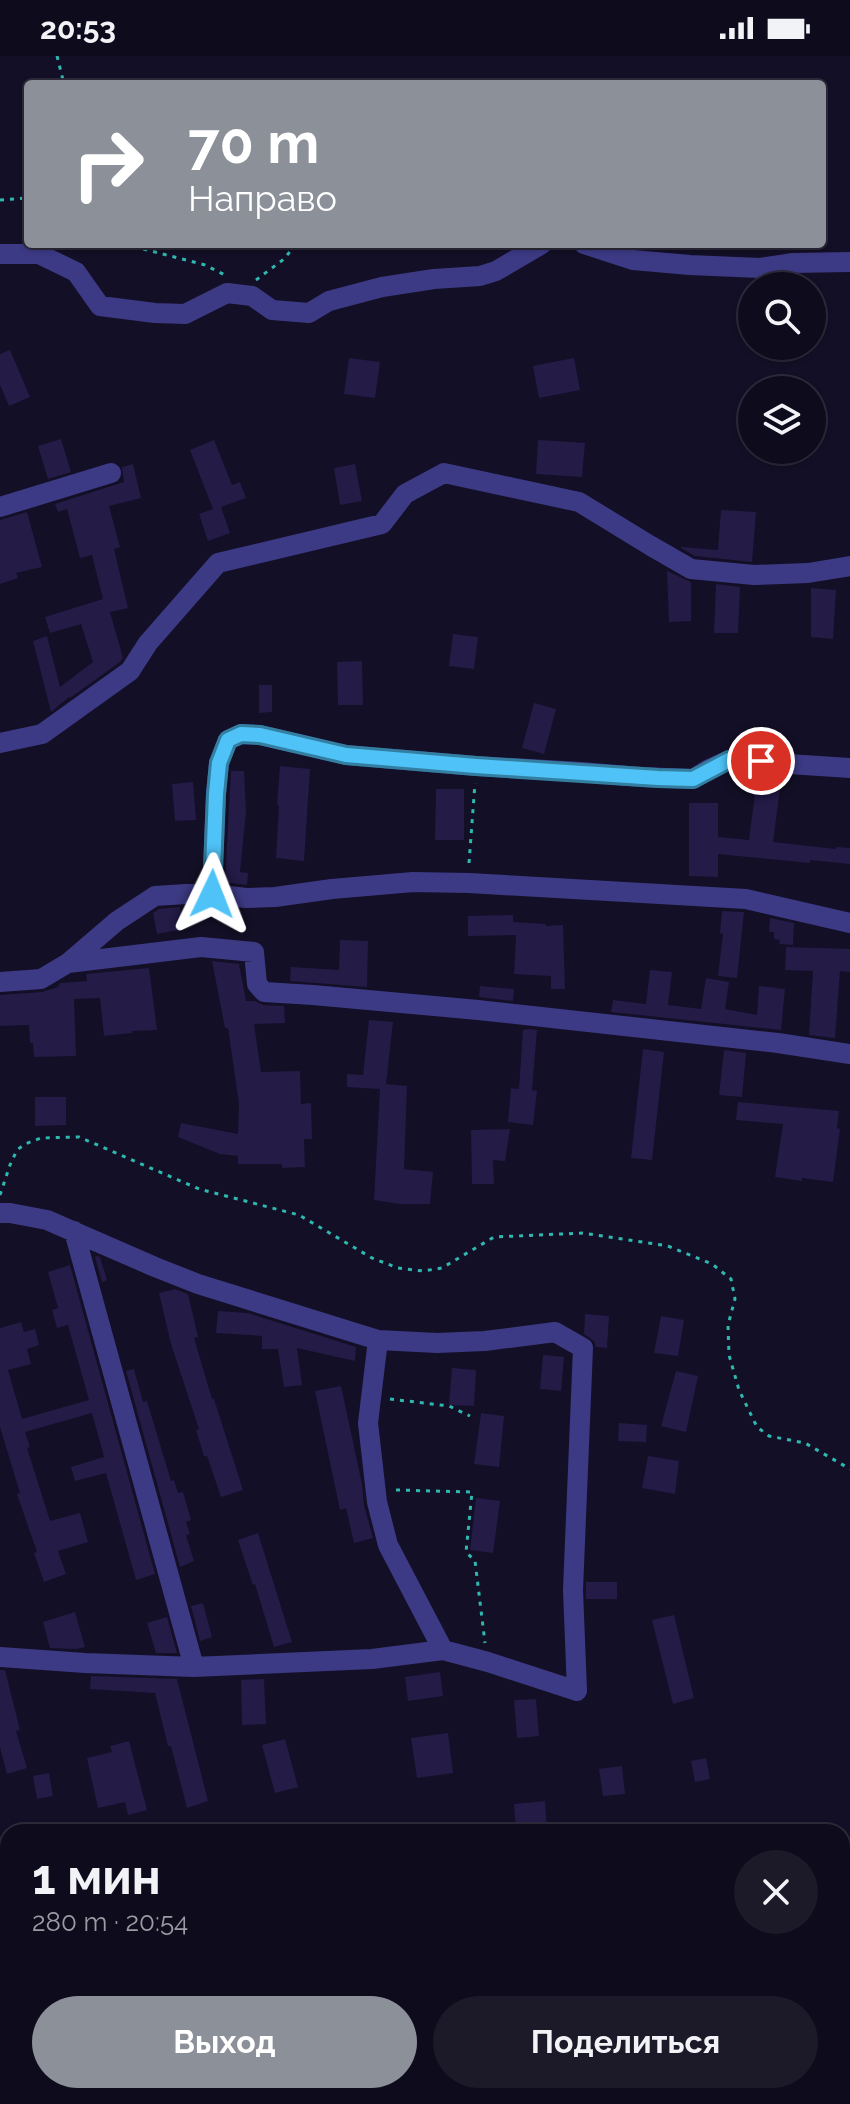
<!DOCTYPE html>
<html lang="ru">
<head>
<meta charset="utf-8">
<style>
	:root { --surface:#0e0b1c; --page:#1c1929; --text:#f1f3f6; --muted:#9b9ba3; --line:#2e2b3b; --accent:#8c9099 }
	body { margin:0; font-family:Raleway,sans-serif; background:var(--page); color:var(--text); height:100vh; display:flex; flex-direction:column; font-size:30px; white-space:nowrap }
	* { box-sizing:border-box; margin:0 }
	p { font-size:26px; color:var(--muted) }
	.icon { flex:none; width:44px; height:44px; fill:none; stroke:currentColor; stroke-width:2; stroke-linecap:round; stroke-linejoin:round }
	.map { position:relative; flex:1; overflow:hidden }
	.drawer { position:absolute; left:0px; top:1768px; width:850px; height:280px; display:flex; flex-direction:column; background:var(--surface); border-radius:24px 24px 0 0; box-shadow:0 2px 6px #0004,0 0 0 2px var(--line) }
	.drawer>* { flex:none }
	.hud { position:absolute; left:24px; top:24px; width:802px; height:168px; border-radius:8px; box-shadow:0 2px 6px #0004,0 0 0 2px var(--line); background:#8c9099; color:#fff; overflow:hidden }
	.buttons { position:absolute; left:738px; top:216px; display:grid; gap:16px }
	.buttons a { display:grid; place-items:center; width:88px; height:88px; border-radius:50%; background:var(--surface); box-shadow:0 2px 6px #0004,0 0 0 2px var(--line); font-size:40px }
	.pin { position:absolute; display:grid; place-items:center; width:68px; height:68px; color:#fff; margin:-34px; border:4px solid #fff; border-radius:50%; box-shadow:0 2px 8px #0007 }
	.me { position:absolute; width:88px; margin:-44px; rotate:2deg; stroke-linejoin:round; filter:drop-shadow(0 0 6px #0008) }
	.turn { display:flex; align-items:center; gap:28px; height:168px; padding:0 32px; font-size:36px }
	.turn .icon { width:104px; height:104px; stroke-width:2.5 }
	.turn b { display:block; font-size:56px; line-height:68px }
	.round { display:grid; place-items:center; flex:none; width:84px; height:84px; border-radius:42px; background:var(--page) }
	.headline { display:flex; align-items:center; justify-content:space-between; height:136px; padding:0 32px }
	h1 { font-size:48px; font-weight:700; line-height:60px }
	.button { display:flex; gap:16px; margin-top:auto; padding:16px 32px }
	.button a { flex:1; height:92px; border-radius:48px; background:var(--accent); color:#fff; font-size:32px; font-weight:700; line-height:92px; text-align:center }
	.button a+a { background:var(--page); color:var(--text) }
	.status { display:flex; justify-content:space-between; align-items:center; height:56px; padding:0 40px; background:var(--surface); direction:ltr }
	.status svg { height:22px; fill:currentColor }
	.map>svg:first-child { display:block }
	.building { fill:#241b47 }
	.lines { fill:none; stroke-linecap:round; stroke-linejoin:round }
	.path { stroke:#2fb8b0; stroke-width:3; stroke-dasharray:4 6; stroke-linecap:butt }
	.minor { stroke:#3d3a85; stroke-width:20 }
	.route-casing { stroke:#337fa1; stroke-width:20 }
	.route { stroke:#4fc3f7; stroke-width:14 }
</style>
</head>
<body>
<div class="status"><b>20:53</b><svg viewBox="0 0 49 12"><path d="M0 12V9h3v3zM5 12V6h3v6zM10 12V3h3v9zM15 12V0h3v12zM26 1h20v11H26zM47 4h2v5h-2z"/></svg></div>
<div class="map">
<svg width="850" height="2048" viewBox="0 0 850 2048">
	<rect width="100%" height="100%" fill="#130f26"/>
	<path class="building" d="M10 294 30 341 9 350 0 329V298Z
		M349 302 380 306 375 342 344 338Z
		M574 302 580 334 539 342 533 310Z
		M61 383 71 416 48 423 38 390Z
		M214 384 232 429 240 426 246 442 221 451 230 477 208 485 199 458 213 453 190 394Z
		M538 384 585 387 582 421 536 418Z
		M133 408 141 442 109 450 120 491 114 493 128 552 110 556 123 602 120 606 70 642 69 641 51 656 33 585 47 580 60 631 93 606 81 568 50 577 45 561 103 543 92 499 80 502 67 453 58 456 55 448 124 426 122 411Z
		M355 408 362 445 340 449 334 412Z
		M721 454 756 456 752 506 695 500 681 492V491L718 494Z
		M27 456 42 511 16 517 18 522 0 528V464Z
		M667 515 691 526V565L669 566Z
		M716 528 740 531 738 577H714Z
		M811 532 836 534 833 583 811 581Z
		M453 578 478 581 474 613 449 610Z
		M362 605 363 649H338L337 606Z
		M259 629H272V656L259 657Z
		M534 647 556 653 544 698 522 692Z
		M280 710 310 713 304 805 276 802 279 749H277Z
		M231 715H244L246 756 240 816 248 817 247 829 225 826Z
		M193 726 196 764 175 765 172 728Z
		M756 730 780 733 773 786 836 793V791L850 792V808L810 804V807L718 798V821L689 820V747H718V781L749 784Z
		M436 733H464V784H435Z
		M180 851 184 873 157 878 153 857 159 853Z
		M722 855 744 856 737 922 718 920 723 878 720 877Z
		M513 859V866L546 868V870L563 869 565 933H551V920L514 918 516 879 468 880V860Z
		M770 862 794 867 793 889 779 888 780 884 774 883V876H769Z
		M340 884 368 885 367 931 290 925 291 911 339 914Z
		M786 891 850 893V916L840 915 835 982 809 979 813 915 785 914Z
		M212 905 239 908 246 945H255L263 949 284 950 285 967 254 968 261 1016 300 1015 301 1048 311 1047 312 1083H304L305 1111 282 1112V1108H238V1100L220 1098 178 1081 181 1067 238 1078 239 1048 228 972H225Z
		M149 912 157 974 132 975V977L104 980 100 942 74 943 76 1000 34 1001 33 987H30L29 969 0 970V939L42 936 58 931 60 927 87 925 86 918Z
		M650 914 672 916 668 949 701 953 706 922 729 926 725 953 757 959 759 930 785 933 781 974 611 956 613 944 646 948Z
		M480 930 514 933 513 945 479 941Z
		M369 964 393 966 386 1028 407 1030 404 1113 433 1116 430 1148H400L374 1144 380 1033 347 1031V1018L363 1019Z
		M529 973 537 974 532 1034 537 1035 533 1069 508 1066 511 1032 519 1033 523 974Z
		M643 993 664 996 652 1104 631 1102Z
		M724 994 746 997 742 1041 719 1039Z
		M35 1041H66V1069L35 1070Z
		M738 1046 839 1055 837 1072 840 1073 833 1126 802 1122V1125L775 1121 783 1068 736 1064Z
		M510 1073 505 1105 493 1104 494 1128H472L471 1074Z
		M97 1200 100 1201 107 1224 102 1226 95 1201Z
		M70 1209 155 1518 136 1524 106 1417 75 1425 71 1411 104 1401 92 1357 25 1376 30 1391 27 1392 50 1465 80 1457 88 1486 58 1495 66 1518 44 1526 34 1497 37 1496 17 1438 20 1437 0 1371V1272L21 1266 24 1276 35 1273 39 1289 27 1293 31 1308 8 1314 22 1363 89 1344 68 1269 57 1272 52 1254 58 1252 48 1216Z
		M175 1233 188 1238 198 1281 194 1282 212 1343H214L243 1434 221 1441 207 1400H204L196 1374 199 1373 171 1288 159 1237Z
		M218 1255 248 1257 356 1291 355 1305 297 1292 302 1329 284 1331 278 1293H262V1280L216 1277Z
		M585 1258 609 1260 607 1292 596 1291 594 1285 584 1278Z
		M661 1260 684 1264 678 1300 654 1297Z
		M543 1299 564 1301 561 1335 540 1333Z
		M452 1312 476 1314 474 1350 449 1349Z
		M134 1313 143 1346 147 1345 171 1425 174 1424 178 1437 183 1436 191 1464 186 1466 190 1478 186 1479 194 1505 180 1511 126 1315Z
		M676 1315 698 1320 686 1376 661 1370Z
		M341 1330 362 1428 364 1449 373 1482 354 1487 346 1452 340 1454 315 1335Z
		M481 1357 504 1360 499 1411 474 1408Z
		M619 1367 647 1369 646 1386 618 1385Z
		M648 1400 679 1405 675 1438 642 1432Z
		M476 1442 500 1445 493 1497 470 1494Z
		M258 1477 292 1586 274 1591 255 1528 253 1529 238 1484Z
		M586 1526H617V1543H586Z
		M203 1547 212 1581 200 1585 191 1550Z
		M75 1556 85 1591 76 1593 50 1592 43 1566Z
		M674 1559 694 1642 673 1648 652 1564Z
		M167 1561 177 1597H156L147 1567Z
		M0 1614H5L20 1674 16 1675 27 1712 7 1718 0 1691Z
		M440 1616 443 1640 408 1645 405 1621Z
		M91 1620 177 1623 208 1745 187 1752 171 1690H168L155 1637 90 1633Z
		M264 1623 266 1668 242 1669 241 1624Z
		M536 1643 539 1680 517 1682 514 1644Z
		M448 1677 453 1717 417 1722 411 1682Z
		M285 1683 298 1731 275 1737 262 1689Z
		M129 1685 147 1754 128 1759 125 1746 98 1752 87 1702 112 1696 110 1690Z
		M706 1702 710 1723 695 1726 691 1705Z
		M622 1710 625 1738 603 1740 599 1713Z
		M49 1717 53 1740 37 1743 33 1720Z
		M545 1745 547 1776H516L514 1748Z"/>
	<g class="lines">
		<path class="path" d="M57 0 64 28
			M0 144 28 142
			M124 188 205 209 227 220
			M256 224 284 203 296 188
			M469 807 475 727
			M0 1139 10 1109 17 1094 25 1088 41 1082 79 1081 199 1133 299 1159 372 1202 398 1212 423 1215 442 1212 494 1181 583 1177 668 1190 712 1208 731 1223 735 1243 728 1269 729 1299 739 1334 757 1371 769 1380 805 1387 850 1413
			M390 1343 449 1350 470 1360
			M396 1434 472 1436 466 1496 475 1505 485 1587
			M323 2040 326 2048"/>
		<path class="minor" d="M584 188 633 204 690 209 760 212 793 207 850 206
			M0 198H39L76 216 100 250 155 257 185 258 227 237 252 240 272 254 309 257 329 245 382 231 434 223 480 220 496 215 542 188
			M0 451 111 417
			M0 687 42 678 130 615 148 587 218 507 382 468 405 438 444 417 579 446 651 490 691 513 754 519 808 517 850 510
			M212 838 216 738 219 707 228 684 241 678 260 679 346 699 476 710 581 716 641 721 693 723 709 713 729 704 850 712
			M68 907 201 891 254 896 257 928 264 936 313 939 478 954 778 987 850 998
			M0 926 41 923 68 907 117 865 155 840 186 838H212L246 842 275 841 332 833 413 826 469 827 746 843 850 867
			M0 1157H10L47 1164 155 1211 198 1228 378 1284 368 1367 377 1446 388 1489 443 1594 488 1606 577 1635 573 1534 583 1292 555 1276 485 1285 437 1287 378 1284
			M74 1175 194 1611
			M0 1601 85 1607 194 1611 372 1603 443 1594"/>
	</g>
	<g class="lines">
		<defs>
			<path id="route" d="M212 838 216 738 219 707 228 684 241 678 260 679 346 699 476 710 658 722 693 723 729 704 761 705"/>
		</defs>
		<use href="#route" class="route-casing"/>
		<use href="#route" class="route"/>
	</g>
</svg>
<div class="buttons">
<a><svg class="icon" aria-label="search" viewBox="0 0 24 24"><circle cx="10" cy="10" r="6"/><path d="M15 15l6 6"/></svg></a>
<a><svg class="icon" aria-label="layers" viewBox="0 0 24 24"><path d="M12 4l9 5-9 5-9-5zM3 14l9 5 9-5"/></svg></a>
</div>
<div class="pin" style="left:761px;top:705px;background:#d93025"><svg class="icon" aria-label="arrive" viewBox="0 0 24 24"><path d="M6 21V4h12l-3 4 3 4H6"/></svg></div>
<svg class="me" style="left:212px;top:838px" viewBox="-20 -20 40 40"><path d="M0-17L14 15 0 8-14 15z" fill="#4fc3f7" stroke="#fff" stroke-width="4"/></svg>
<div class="hud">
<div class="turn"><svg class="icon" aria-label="right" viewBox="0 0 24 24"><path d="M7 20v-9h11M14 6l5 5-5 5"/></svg><div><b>70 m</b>Направо</div></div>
</div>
<section class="drawer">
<div class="headline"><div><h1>1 мин</h1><p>280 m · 20:54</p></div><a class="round"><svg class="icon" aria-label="close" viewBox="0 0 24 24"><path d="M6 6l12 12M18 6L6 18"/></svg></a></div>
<div class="button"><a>Выход</a><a>Поделиться</a></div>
</section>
</div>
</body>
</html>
